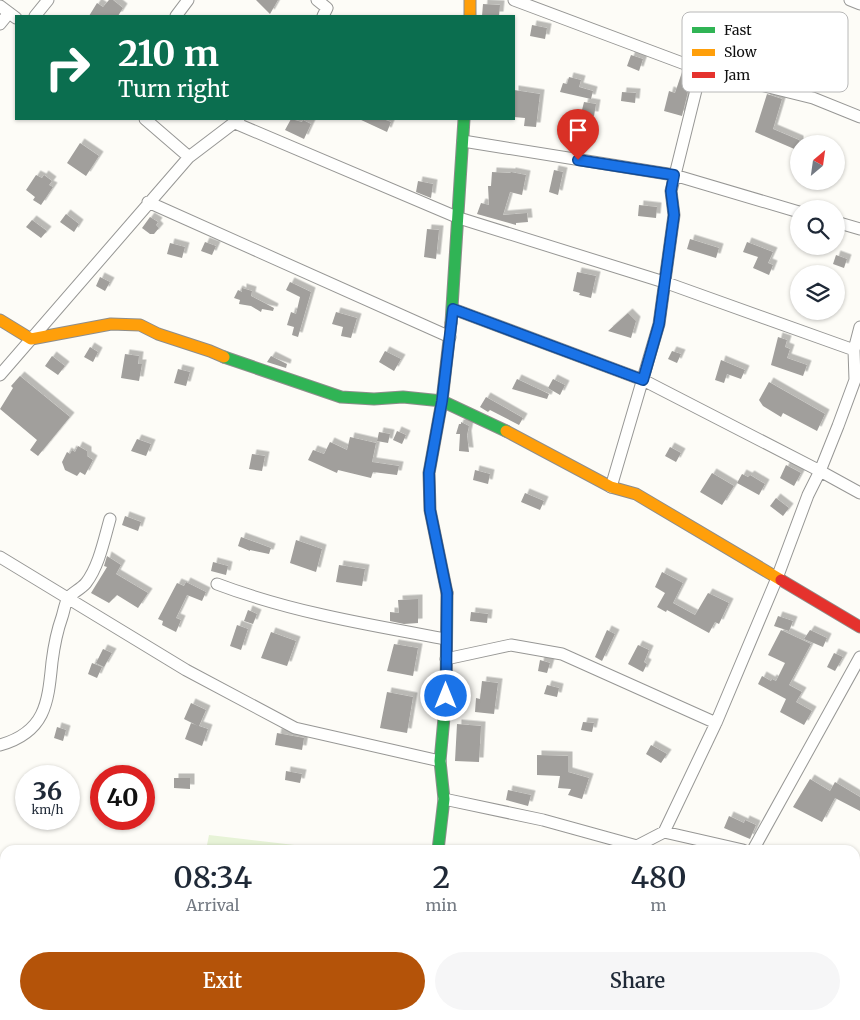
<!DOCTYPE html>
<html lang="en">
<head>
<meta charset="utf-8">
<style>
	:root { --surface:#fff; --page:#f6f6f7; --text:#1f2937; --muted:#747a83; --accent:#b45309 }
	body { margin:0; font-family:Merriweather,serif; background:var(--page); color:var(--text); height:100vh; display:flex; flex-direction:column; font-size:19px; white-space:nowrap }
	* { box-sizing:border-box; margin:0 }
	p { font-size:16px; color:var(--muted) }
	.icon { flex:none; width:28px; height:28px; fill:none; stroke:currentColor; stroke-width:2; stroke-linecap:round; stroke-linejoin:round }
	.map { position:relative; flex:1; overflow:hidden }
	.side { position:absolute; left:0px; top:845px; width:860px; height:175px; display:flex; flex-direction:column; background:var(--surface); border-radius:15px 15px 0 0; box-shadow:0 1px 4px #0004 }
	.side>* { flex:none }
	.banner { position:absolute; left:15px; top:15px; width:500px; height:105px; border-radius:0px; box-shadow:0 1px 4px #0004; background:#0b6e4f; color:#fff; overflow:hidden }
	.needle { width:32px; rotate:29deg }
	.controls { position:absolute; left:790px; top:135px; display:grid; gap:10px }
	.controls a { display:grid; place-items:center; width:55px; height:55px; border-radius:50%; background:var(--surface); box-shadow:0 1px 4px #0004; font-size:25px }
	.speed { position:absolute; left:15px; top:765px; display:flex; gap:10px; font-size:25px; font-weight:700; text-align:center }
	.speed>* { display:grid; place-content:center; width:65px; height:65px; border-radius:50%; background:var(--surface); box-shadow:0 1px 4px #0004; line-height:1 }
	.speed small { font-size:12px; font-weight:400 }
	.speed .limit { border:8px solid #d22; background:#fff; color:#111 }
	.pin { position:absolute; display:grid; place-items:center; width:42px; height:42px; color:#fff; margin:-51px -21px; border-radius:50% 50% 50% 0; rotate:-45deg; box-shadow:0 0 5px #0007 }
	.pin .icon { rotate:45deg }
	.me { position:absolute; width:55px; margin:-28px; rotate:0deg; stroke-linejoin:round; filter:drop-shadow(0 0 4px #0008) }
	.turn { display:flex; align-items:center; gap:18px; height:105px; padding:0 20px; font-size:22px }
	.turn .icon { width:65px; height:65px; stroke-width:2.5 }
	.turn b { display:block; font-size:35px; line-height:42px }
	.eta { display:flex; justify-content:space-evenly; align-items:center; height:85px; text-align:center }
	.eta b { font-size:30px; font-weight:600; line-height:35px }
	.cta { display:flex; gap:10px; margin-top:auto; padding:10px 20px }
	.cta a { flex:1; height:58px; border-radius:30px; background:var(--accent); color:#fff; font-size:20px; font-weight:600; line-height:58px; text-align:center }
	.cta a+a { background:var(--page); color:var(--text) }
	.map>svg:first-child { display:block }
	.grass { fill:#e7f3d7 }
	.building { fill:#a19f9c; filter:url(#shadow) }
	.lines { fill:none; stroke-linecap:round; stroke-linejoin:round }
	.street-casing { stroke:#979795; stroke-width:13 }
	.fast-casing { stroke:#8e8d8b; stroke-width:13 }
	.slow-casing { stroke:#8e8d8b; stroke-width:13 }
	.jam-casing { stroke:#8e8d8b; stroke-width:13 }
	.street { stroke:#fffffe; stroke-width:11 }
	.fast { stroke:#30b455; stroke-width:11 }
	.slow { stroke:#ff9f0a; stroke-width:11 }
	.jam { stroke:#e5322d; stroke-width:11 }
	.route-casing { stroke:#114b97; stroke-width:12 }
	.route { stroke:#1a73e8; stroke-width:9 }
	.key { fill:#fff; stroke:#b8b8b8; stroke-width:1 }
	.key-label { font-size:14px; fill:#111 }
</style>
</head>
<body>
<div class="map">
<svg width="860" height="1020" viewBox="0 0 860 1020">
	<defs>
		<filter id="shadow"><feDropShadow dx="4.5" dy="-4.5" stdDeviation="0" flood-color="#0004"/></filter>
	</defs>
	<rect width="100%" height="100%" fill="#fdfcf7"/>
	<path class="grass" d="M209 835 337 850H206Z
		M0 911H5V1015H370L369 1020H261L217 1016 216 1020H0Z"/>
	<path class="building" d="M109 0H113L123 8 118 16H89L97 3 103 7Z
		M256 0H278L270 14Z
		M483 4 500 5 499 16H482Z
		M532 25 547 28 545 39 530 36Z
		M631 55 643 59 639 71 627 66Z
		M682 72 692 75 682 116 664 111 669 91 675 93Z
		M569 77 581 80 579 87 593 91 591 99 560 92 563 83 567 84Z
		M514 90 540 94 536 127 524 126 525 118 514 117Z
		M622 92 636 93 635 103 621 101Z
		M767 94 782 99 773 129 799 140V151L755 132Z
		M584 102 596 104 594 116 581 114Z
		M291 119 302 122 303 120 311 124 304 139 285 130Z
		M359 119H383L391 122 387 132Z
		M80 143 99 156 86 176 67 163Z
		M554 170 563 172 558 195 549 192Z
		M492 172 511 173V172L526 175 522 195 510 192 503 215 527 213 528 222 516 223V225L477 214 481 203 489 205 488 186H491Z
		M36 175 42 178 44 175 52 181 49 185 53 187 41 205 33 200 35 197 26 190Z
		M418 181 433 184 431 198 416 192Z
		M639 205 657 207 656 218 638 216Z
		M66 214 79 224 74 232 60 222Z
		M150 217 158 222 156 225 159 228 154 234H150L142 228Z
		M32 220 47 231 41 238 26 227Z
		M427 229 439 230 436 259 424 257Z
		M690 239 719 248 716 258 687 249Z
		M205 242 216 246 212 255 201 251Z
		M747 242 773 252 768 263 773 265 769 275 753 268 758 257 743 252Z
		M170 243 185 247 182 258 167 254Z
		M836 255 847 259 844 268 833 264Z
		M577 272 596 276 591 298 579 295 580 293 573 291Z
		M100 277 110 282 105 291 96 286Z
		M290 282 311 292 298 337 292 335 294 327 287 325 291 312 296 314 300 297 286 290Z
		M242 288 252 291 251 296 274 308 273 311 262 309 261 312 251 306 239 304 240 300 234 298 238 290 242 292Z
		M336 312 357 318 351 338 341 336 343 327 332 324Z
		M628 313 636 321 631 338 608 331Z
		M778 337 787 340 785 347 790 349 787 358 807 365 803 376 771 365Z
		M90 347 98 352 93 362 84 357Z
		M385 351 401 359 394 371 379 362Z
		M672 351 681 354 677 363 668 359Z
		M125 354 139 356 138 364H142L139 381 121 378Z
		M52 356 65 366 58 375 45 366Z
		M271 356 287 364 286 368 267 362Z
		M721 360 745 370 741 379 727 374 724 383 715 380Z
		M178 369 190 372 186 386 174 383Z
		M20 376 70 417 38 456 30 450 37 440 0 409 13 388 11 386Z
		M517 379 549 394 547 399 512 389Z
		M553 379 565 385 560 395 548 388Z
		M769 382 825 414 817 431 783 413 781 417 763 406 759 400Z
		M486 397 523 418 519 425 490 410 488 412 480 407Z
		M461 422 469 426 467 435 469 452 459 451 460 434H456L459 424H461Z
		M397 431 406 435 402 444 393 440Z
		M379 432 390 434 388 443 377 441Z
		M350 437 376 443 372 462 399 466 397 475 373 472 371 478 338 470 337 473 308 460 313 450 324 454 330 442 347 450Z
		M137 439 151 444 146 456 131 451Z
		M78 446 87 451V456L93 460 85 475 80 472 77 476 65 470 62 462 67 452 70 454 72 450 75 452Z
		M670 447 681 453 676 462 665 456Z
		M252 454 265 456 262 471 249 469Z
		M786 465 801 473 794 486 780 478Z
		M475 470 490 474 488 484 473 480Z
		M712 473 734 486 722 505 700 492Z
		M742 474 748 477 750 475 765 484 759 495 737 483Z
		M525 493 544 501 540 510 521 502Z
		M776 498 789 508 783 516 770 506Z
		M125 516 141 522 138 531 122 525Z
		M241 537 271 548 269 554 250 550V551L238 546Z
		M296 540 322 549 316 572 290 563Z
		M107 556 121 565 116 574 148 593 138 608 117 595 109 603 91 593 107 567 104 566Z
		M213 562 228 566 226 575 211 571Z
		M339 565 365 569 362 586 336 582Z
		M662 572 683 583 673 603 695 615 708 593 729 603 719 624 715 622 709 633 667 610 666 612 657 607 665 593 655 587Z
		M186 582 206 592 202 601 187 595 176 618 181 620 176 632 162 625 163 621 158 619 177 583 184 586Z
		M418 599V623L404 624 390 621V612L399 613 398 600Z
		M248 610 257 614 253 624 244 621Z
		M471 612 488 614 487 623 470 621Z
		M778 616 793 621 789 631 774 626Z
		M237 625 248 629 241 650 230 646Z
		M607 630 615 634 602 661 595 657Z
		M781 630 811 644 789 685 802 692 796 702 812 711 804 725 780 712 786 699 758 684 762 676 771 681 772 679 776 681 785 663 768 655Z
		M810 630 827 638 823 647 804 639Z
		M271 632 296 641 287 666 261 658Z
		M394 644 418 648 413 676 387 671Z
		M638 645 649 650 644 662 647 664 643 672 628 664Z
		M103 649 112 653 104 667 96 663Z
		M834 653 843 657 835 671 827 667Z
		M540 660 550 663 547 673 538 671Z
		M92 663 102 667 97 678 88 674Z
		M482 681 498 683 494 714 475 712 476 698 480 699Z
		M547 685 559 688 557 697 544 694Z
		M387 692 413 697 407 733 380 728Z
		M191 703 206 710 199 726 208 729 202 746 185 739 191 723 198 726 184 719Z
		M583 722 594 723 592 732 581 730Z
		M457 724 481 726 479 762 455 761Z
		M57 727 66 730 63 741 54 738Z
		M277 733 304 738 302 750 275 745Z
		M651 745 667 754 661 763 646 754Z
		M537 755 568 756V772L589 778 582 799 568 795 571 789 558 788 560 776 537 775Z
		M286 771 302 774 300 783 285 780Z
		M174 778H190V789L174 788Z
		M810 779 830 791 835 782 860 797V811L835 798 822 822 793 807Z
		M508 790 531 795 528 806 506 800Z
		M729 816 744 823 745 820 756 825 750 839 724 828Z"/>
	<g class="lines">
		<defs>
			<path id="street" d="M317 0 327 8 323 16
				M514 0 701 70 813 98 860 117
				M850 0 860 4
				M0 6 16 18
				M35 16 48 0
				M176 16 188 0
				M0 24 9 13
				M235 123 459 218 664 282 854 350
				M463 141 674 175 799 212
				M189 157 239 119
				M148 202 450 337
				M836 222 860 229
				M453 309 643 380 820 471 860 493
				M0 375 189 157 145 119
				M611 487 659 324 674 215 671 191 701 70
				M0 557 186 670 295 728 440 761
				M217 584C291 612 369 625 446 639
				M446 659 511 645 562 654 716 723
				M0 745C46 732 48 702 52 662 54 646 57 631 62 617 64 611 65 603 68 598 72 593 81 589 86 583 99 566 104 540 110 519
				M444 799 543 820 637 846 664 832
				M743 850 664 832 716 723 777 578 808 495 820 471 838 426 855 380 854 350 860 327
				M753 850 860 657
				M855 880 860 871
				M855 910 860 913
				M520 1015 534 1020
				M668 1020 670 1015
				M783 1020 786 1015"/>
			<path id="fast" d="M451 323 464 119
				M224 357 341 397 374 399 403 397 442 401 506 431
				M438 850 444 799 440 761 446 696 447 593
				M422 1015V1020"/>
			<path id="slow" d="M470 0V16
				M0 320 31 339 111 324 140 325 158 334 210 351 224 357
				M506 431 611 487 636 494 781 580
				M447 593 430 510 429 473 442 401 451 323"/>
			<path id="jam" d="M781 580 860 627"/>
		</defs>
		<use href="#street" class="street-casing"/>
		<use href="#fast" class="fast-casing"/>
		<use href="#slow" class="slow-casing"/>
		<use href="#jam" class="jam-casing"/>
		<use href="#street" class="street"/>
		<use href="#fast" class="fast"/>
		<use href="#slow" class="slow"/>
		<use href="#jam" class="jam"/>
	</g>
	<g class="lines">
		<defs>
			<path id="route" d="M446 696 447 593 430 510 429 473 442 401 453 309 643 380 659 324 674 215 671 191 674 175 578 160"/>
		</defs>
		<use href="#route" class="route-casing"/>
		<use href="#route" class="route"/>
	</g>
	<rect x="682" y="12" width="166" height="80" rx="8" class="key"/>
	<rect x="692" y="27" width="23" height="6" fill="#30b455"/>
	<rect x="692" y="49" width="23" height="7" fill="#ff9f0a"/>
	<rect x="692" y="72" width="23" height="6" fill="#e5322d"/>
	<g class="key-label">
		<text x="724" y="35">Fast</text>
		<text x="724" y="57">Slow</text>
		<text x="724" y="80">Jam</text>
	</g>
</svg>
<div class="controls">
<a><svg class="needle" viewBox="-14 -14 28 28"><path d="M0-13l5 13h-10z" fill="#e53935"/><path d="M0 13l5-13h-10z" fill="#747a83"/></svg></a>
<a><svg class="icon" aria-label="search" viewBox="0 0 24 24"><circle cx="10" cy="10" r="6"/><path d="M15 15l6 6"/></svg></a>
<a><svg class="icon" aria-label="layers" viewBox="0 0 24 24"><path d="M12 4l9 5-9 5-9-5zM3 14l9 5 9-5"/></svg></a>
</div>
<div class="speed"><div>36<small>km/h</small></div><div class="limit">40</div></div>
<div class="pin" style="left:578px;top:160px;background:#d93025"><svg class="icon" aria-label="arrive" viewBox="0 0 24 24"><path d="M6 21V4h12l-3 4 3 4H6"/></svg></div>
<svg class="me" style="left:446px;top:696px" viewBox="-20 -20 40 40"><circle r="17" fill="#1a73e8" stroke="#fff" stroke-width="3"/><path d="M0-11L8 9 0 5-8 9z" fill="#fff"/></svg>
<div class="banner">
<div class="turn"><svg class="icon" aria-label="right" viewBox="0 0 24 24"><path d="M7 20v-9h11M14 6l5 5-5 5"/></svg><div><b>210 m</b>Turn right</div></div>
</div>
<section class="side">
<div class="eta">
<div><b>08:34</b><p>Arrival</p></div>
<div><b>2</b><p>min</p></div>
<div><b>480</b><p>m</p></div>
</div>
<div class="cta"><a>Exit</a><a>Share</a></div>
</section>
</div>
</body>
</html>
